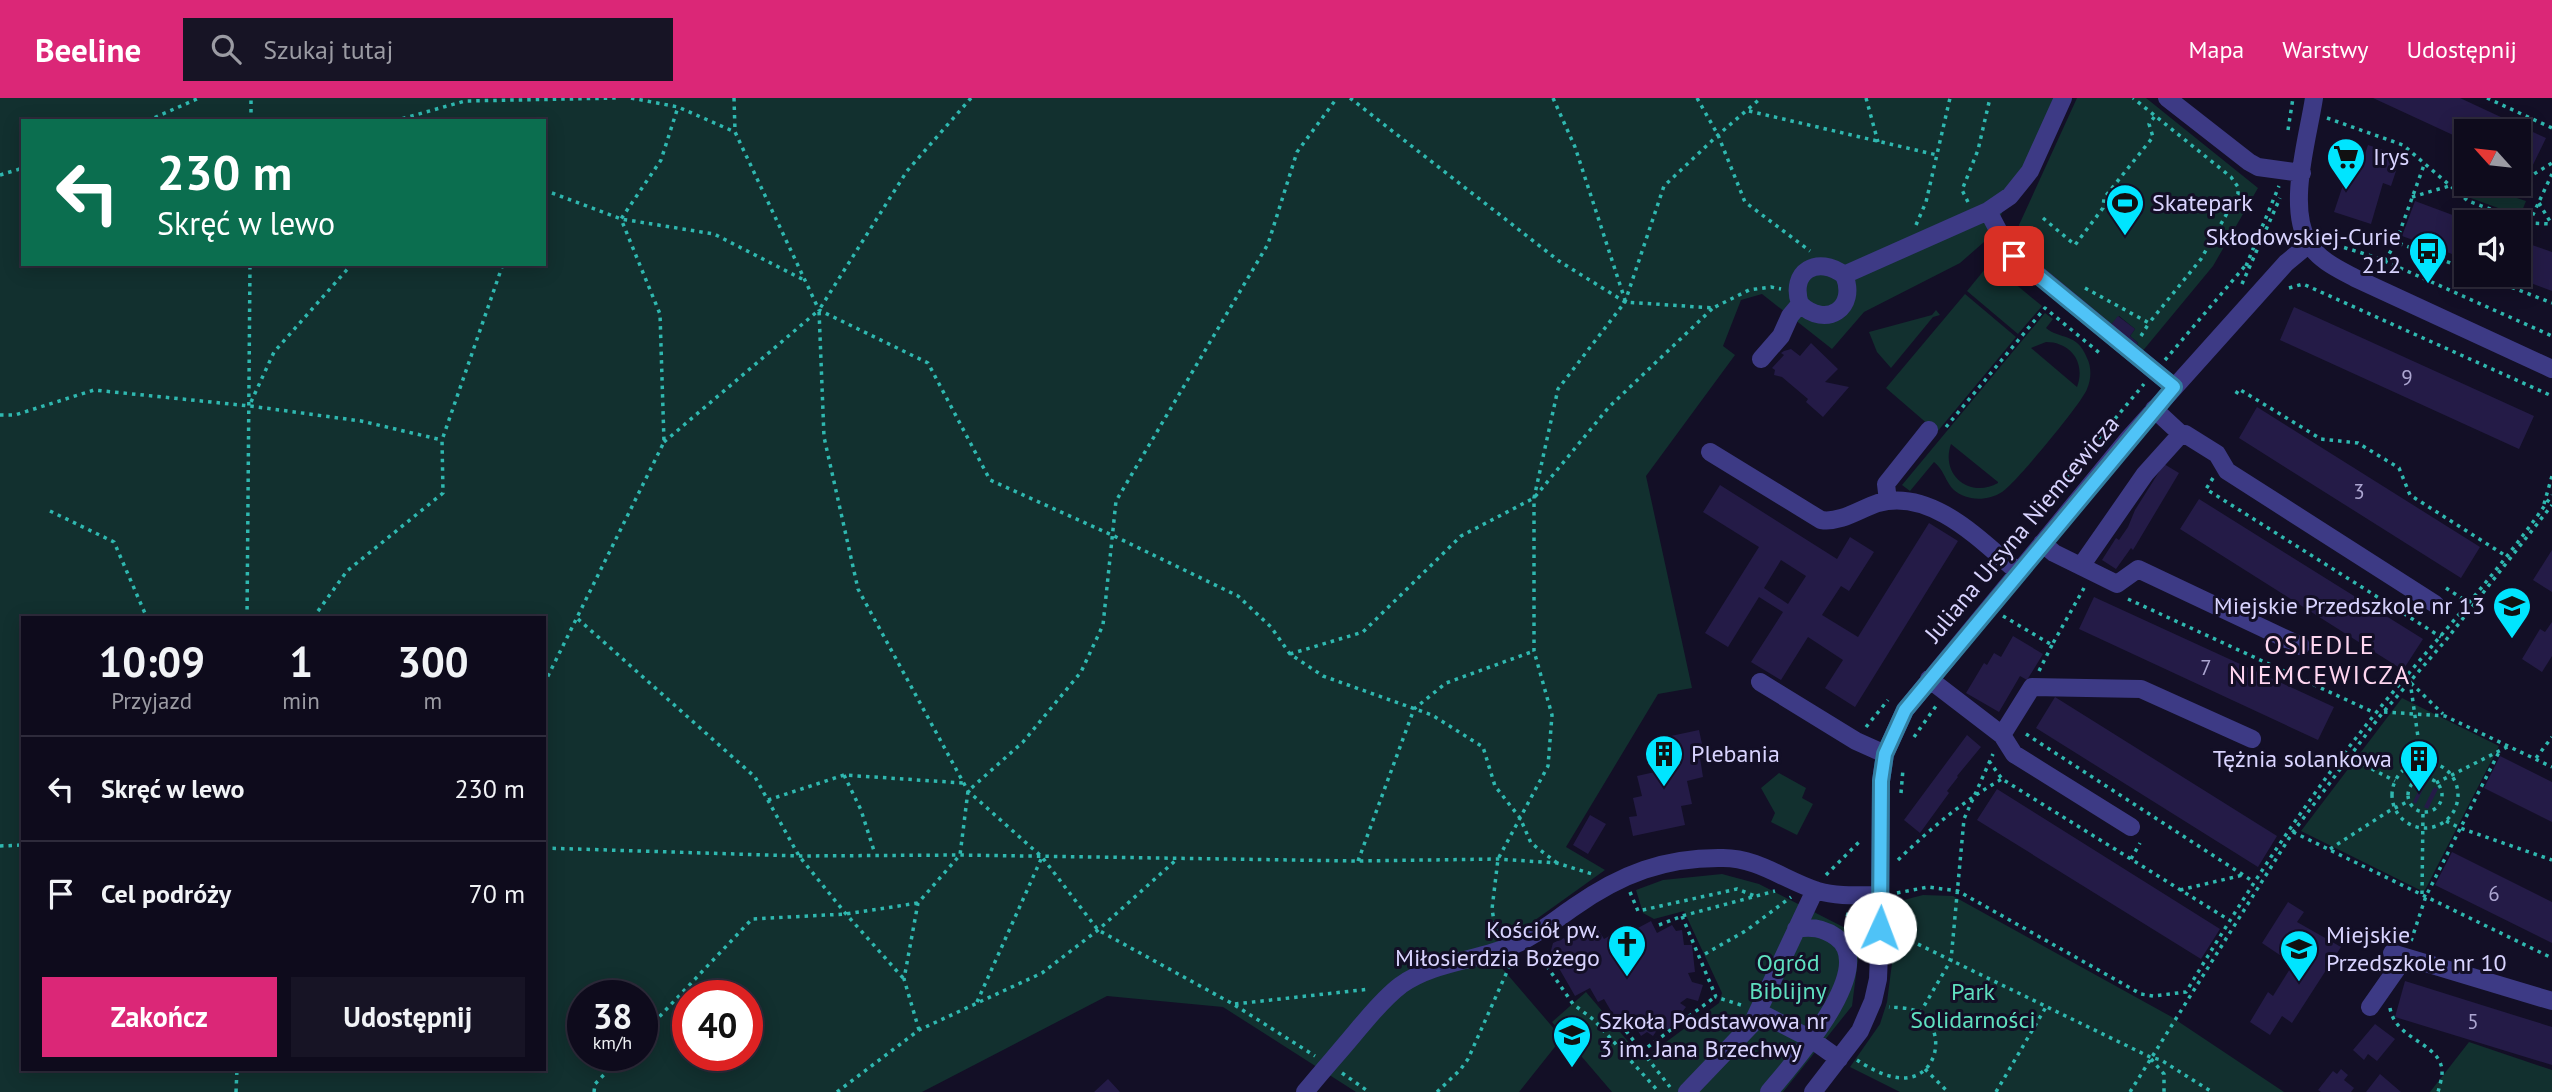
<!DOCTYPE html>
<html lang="pl">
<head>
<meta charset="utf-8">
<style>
	:root { --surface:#0e0b1c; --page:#171425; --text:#f1f3f6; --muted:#9b9ba3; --line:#2e2b3b; --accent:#db2777 }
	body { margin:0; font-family:"PT Sans",sans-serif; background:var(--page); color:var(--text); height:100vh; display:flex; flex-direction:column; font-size:26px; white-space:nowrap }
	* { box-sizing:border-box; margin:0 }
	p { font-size:23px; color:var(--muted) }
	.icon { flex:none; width:38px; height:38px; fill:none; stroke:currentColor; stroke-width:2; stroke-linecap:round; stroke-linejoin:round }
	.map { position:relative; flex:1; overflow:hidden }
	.side { position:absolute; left:21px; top:518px; width:525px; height:455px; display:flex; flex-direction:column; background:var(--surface); border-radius:0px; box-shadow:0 4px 18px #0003,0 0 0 2px var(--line) }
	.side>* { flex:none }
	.banner { position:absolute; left:21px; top:21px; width:525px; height:147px; border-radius:0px; box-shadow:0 4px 18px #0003,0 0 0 2px var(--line); background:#0b6e4f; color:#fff; overflow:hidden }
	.needle { width:46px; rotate:297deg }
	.controls { position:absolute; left:2454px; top:21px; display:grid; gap:14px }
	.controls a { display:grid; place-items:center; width:77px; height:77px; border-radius:0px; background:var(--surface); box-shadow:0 4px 18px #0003,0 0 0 2px var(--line); font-size:35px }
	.speed { position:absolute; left:567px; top:882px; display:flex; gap:14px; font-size:35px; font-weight:700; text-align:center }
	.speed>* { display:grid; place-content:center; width:91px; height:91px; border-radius:50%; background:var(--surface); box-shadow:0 4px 18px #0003,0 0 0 2px var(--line); line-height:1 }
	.speed small { font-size:18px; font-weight:400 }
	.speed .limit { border:10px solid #d22; background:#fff; color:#111 }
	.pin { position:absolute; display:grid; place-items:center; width:60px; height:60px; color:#fff; margin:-30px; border-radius:14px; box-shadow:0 4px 10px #0006 }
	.me { position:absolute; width:77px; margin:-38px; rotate:2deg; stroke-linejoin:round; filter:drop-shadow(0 0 5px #0008) }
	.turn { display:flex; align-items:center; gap:24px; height:147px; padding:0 21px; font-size:32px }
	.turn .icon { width:91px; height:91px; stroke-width:2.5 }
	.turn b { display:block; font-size:49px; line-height:60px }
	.eta { display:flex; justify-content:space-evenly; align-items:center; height:119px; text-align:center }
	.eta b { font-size:42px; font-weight:600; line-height:49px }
	.action { display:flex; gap:14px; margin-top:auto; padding:14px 21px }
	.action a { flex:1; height:80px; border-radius:0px; background:var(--accent); color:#fff; font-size:28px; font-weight:600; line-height:80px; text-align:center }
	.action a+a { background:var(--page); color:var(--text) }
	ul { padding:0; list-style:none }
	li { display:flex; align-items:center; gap:21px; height:105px; padding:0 21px; border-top:2px solid var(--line) }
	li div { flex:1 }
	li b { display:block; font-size:26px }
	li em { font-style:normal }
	header { display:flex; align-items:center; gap:42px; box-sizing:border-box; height:98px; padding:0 35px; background:var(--accent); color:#fff }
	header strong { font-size:33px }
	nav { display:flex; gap:38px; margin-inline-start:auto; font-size:24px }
	.search { width:490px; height:63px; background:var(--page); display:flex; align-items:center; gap:18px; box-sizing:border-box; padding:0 24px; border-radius:0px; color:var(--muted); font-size:26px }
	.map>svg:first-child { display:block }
	.green { fill:#12302f; fill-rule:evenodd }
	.building { fill:#241b47; fill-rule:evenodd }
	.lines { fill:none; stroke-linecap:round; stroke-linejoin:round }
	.path { stroke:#2fb8b0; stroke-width:3.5; stroke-dasharray:3.5 5; stroke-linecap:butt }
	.minor { stroke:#3d3a85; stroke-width:18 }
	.route-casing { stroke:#337fa1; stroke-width:18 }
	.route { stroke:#4fc3f7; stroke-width:12 }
	.labels { text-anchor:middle; stroke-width:6; stroke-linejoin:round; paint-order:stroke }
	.number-label { font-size:21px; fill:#aca6d1 }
	.poi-label { font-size:24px; fill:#d9d4ff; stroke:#130f26; text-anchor:start }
	.street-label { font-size:24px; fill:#d9d4ff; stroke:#130f26 }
	.park-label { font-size:24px; fill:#5fe0c0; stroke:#130f26 }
	.neighbourhood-label { font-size:26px; letter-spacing:2px; fill:#ffd6f0; stroke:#130f26 }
</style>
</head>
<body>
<header>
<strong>Beeline</strong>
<div class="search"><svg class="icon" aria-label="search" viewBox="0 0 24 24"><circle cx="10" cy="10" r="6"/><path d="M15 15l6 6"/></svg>Szukaj tutaj</div>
<nav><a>Mapa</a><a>Warstwy</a><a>Udostępnij</a></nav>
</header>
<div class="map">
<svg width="2552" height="994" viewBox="0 0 2552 994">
	<rect width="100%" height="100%" fill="#130f26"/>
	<path class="green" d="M0 0H2054L1992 137 1960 165 1864 214 1832 251 1762 196 1741 202 1723 248 1735 257 1646 378 1692 590 1658 596 1566 749 1605 772 1517 835 1501 869 1562 940 1519 994H1356L1223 909 1107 898 922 994H0ZM23 23H544V166H23ZM23 520H544V971H23ZM583 898H642V957H583ZM688 898H747V957H688Z
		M2077 0H2146L2258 90 2213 168 2141 255 2134 250 2138 245 2130 238 2135 231 2119 218 2109 229 2018 154 2021 150 2019 127Z
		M2474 86 2526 103 2520 118 2468 99Z
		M1990 165 2042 208 2018 236 1967 193Z
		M1965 196 2016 239 1937 334 1886 290Z
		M1936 212 1940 217 1933 219 1891 270 1877 254 1869 234 1932 217Z
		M2045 215 2053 221 2046 230C2060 242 2077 234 2087 260 2092 270 2091 282 2087 291 2082 305 2014 387 2002 394 1993 400 1981 402 1971 400 1944 394 1949 376 1934 364L1910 393 1902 387ZM2046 244C2071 244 2086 265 2077 289L2031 250ZM1951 346 1998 384V385C1970 401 1940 377 1951 346Z
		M2402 600 2499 648 2424 794 2301 733Z
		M1779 675 1806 690 1802 700 1813 706 1797 737 1771 724 1775 715 1761 690Z
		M1722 776 1759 786 1861 838 1852 908 1783 994H1612L1552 924 1586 894 1643 961 1719 905 1722 895 1684 813 1654 821 1643 815 1636 792 1663 782Z
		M1923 797 1953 798 2170 918 2284 994H1900L1850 969 1880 926 1887 904 1900 803Z
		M2469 944 2552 972V994H2430Z"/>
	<path class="building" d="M2373 0H2460L2546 40 2530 73 2518 67V33H2466V43Z
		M2368 47 2401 58 2391 88 2383 85 2371 126 2334 114 2345 81 2348 82 2353 68 2360 71Z
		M2415 103 2466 122V161L2402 138Z
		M2518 142 2552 154V193L2509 177H2518Z
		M2294 209 2534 318 2519 351 2280 242Z
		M2118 218 2135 231 2130 238 2138 245 2134 250 2109 229Z
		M1811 245 1838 271 1825 284 1849 289 1823 319 1806 304 1808 301 1782 279 1774 277 1775 272 1772 270 1784 257 1781 255 1784 253 1791 251 1800 258Z
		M2257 309 2480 449 2461 480 2239 340Z
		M2164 366 2179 375 2133 452 2131 450 2116 471 2102 462 2116 440 2119 442 2128 429 2135 412Z
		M1720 387 1837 461 1850 439 1874 454 1849 493 1841 488 1822 517 1858 539 1929 425 1958 443 1855 609 1825 590 1843 562 1808 539 1781 582 1751 564 1783 514 1759 499 1728 549 1705 535 1759 449 1703 414ZM1781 462 1806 478 1788 506 1764 490Z
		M2199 401 2423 541 2403 572 2180 431Z
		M2552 452V494L2533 482Z
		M2094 499 2334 609 2318 642 2079 531Z
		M2552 524V558L2542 574 2522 561 2540 531 2545 534Z
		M2013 538 2043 556 2027 582 2020 578 1999 614 1966 595 1984 565 1987 567 1994 555 2001 559Z
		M2055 599 2277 738 2258 769 2036 630Z
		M1699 632 1705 660H1700L1703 679 1687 683 1692 706 1681 708 1685 727 1633 738 1629 719 1637 718 1633 700 1642 698 1637 678 1673 670 1666 639Z
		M1967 637 1981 649 1957 678 1958 679 1947 693 1949 695 1920 735 1904 722Z
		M2500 658 2552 684V724L2484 690Z
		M2423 683 2426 685 2416 706 2413 704Z
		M2434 689 2438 691 2428 711 2424 709Z
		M1997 691 2220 831 2201 861 1977 722Z
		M1590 717 1606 726 1588 756 1573 747Z
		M2452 754 2552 804V845L2435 787Z
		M2288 804 2304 814 2297 824 2341 849 2292 925 2282 918 2270 937 2250 924 2268 894 2273 898 2293 866 2262 845Z
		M1651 823 1657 835 1672 827 1676 833 1682 832 1684 847H1692L1695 874 1688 875 1692 884 1703 887 1698 903 1687 900 1680 905 1686 909 1668 932 1661 926 1653 938 1647 934 1641 938 1632 923 1621 930 1604 901 1598 904 1590 890 1575 898 1556 865 1553 866 1549 860 1553 845 1564 840 1567 845 1596 828 1604 841 1618 833 1621 839Z
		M2405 883 2552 929V967L2395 919Z
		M2375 926 2395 941 2377 963 2368 956 2364 962 2353 952Z
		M2341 971 2348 977 2344 982 2354 990 2351 994H2321L2318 992 2333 973 2337 976Z
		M2380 976 2401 994H2366Z
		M1108 981 1120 994H1094Z"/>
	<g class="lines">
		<path class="path" d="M631 0 678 9 735 34 819 212 928 265 990 382 1114 438 1238 498 1271 529 1290 556 1323 578 1432 617 1483 649 1495 688 1520 720 1531 745 1557 765
			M734 0 735 33
			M971 0 907 73 819 212 824 339 858 491 968 693 1042 759 1098 832 1233 906 1315 958
			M1350 0 1559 163 1625 204 1713 210 1749 192 1771 189 1781 191
			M1553 0 1575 49 1625 202
			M1697 0 1718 37 1745 104 1810 153
			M1866 0 1878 44
			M2487 0 2552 30
			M1749 13 1937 57
			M2327 20 2403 47 2468 103 2529 125 2551 126
			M147 23 199 0
			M251 23V0
			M394 23 465 3 618 0
			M2288 32 2293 0
			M0 77 23 70
			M2518 81 2534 76 2552 65
			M2493 86H2500
			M544 92 621 121 714 136 804 182
			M2412 99 2466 83
			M1968 104 1962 92 1978 52 1990 0
			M2539 105 2551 125
			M2043 120 2075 147 2103 110 2104 100 2153 39 2149 26 2155 18
			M2529 125 2552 76
			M1916 127 1926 104 1950 0
			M2396 144 2424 67
			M2336 147 2378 160 2552 238
			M2385 163 2396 144 2466 171
			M2246 168 2279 88
			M2480 177 2552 205
			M2242 186 2280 100
			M2085 190 2149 225 2201 161 2238 96V89L2231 79 2133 0
			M2289 190 2303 186 2552 298
			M2141 238 2149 225
			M2165 262 2245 168
			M2236 296 2239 291 2321 341 2358 345 2399 370 2410 397 2506 458
			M251 304 274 254 352 166
			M0 317H15L94 292 250 308 361 323 442 342
			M1946 329 2045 210 2102 257
			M664 344 819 212
			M2213 380 2206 391 2441 539
			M2544 406 2552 378
			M50 413 114 444 147 520
			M2046 413 2043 407 2144 286
			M2446 490 2469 505
			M2128 501 2375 615
			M2003 518 2052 547 2084 490
			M247 520 250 166
			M313 520 347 473 443 395 442 342 503 166
			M578 521 755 679 799 758 846 816 904 881
			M1290 556 1363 534 1461 438 1534 400 1609 309 1713 210
			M2039 573 2052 547
			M2410 583 2424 681
			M2411 585 2443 616
			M544 586 664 344 660 216 621 121 661 62 678 9
			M2384 614 2445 618 2552 669
			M1866 629 1888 602
			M2026 636 2254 784
			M1914 639 1936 608
			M2349 659 2395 683
			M2536 660 2552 639
			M1989 663 2002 681 2229 822
			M2392 697a33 33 0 1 1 66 0a33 33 0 1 1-66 0Z
			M844 677 861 712 875 756
			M2408 697a17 17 0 1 1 34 0a17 17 0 1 1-34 0Z
			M2436 685 2509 648
			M1901 695 1903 671
			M768 702 844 677 963 685
			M2446 723 2460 730 2552 762
			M2293 734 2552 860
			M0 748 23 747
			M544 750 799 758 960 757 1358 763 1498 761 1557 765 1592 776
			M2330 751 2389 713 2409 703
			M2131 761 2140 745
			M1898 762C1931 730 1963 703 2002 681
			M1358 763 1414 611 1446 585 1534 553
			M1826 777 1862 741
			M2180 792 2243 777
			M1630 794 1638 813 1737 791 1755 798
			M1897 795 1928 789 1958 793 2141 896 2153 898 2186 894C2244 798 2304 704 2375 616 2434 543 2499 475 2552 397
			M2422 796 2423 714
			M1846 816 1862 822
			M1682 818 1716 899 1744 908
			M1659 827 1682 818 1775 793
			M1496 835 1492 811 1498 761 1548 668 1552 617 1534 553V400L1558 291 1625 204 1664 88 1718 37 1761 0
			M1895 835 2150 959 2161 962 2212 994
			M2411 843 2426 798 2500 652
			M1537 854 1573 906 1594 922 1659 994
			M1705 856 1747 832 1791 799
			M977 904 1042 759
			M1235 906 1370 891
			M2390 910C2395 940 2434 944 2441 967 2444 975 2440 986 2438 994
			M1920 915 1951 862 1964 721 1993 656
			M919 932 904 881 918 805 960 757 968 693 1023 644 1081 574 1103 527 1116 403 1268 146 1297 54 1337 0
			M1626 933 1670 989
			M642 937 752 821 846 816 918 805
			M1641 954 1715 899
			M2151 961 2164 976V994
			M1857 962C1869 970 1887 980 1903 980 1937 980 1947 935 1921 916 1912 909 1899 910 1889 909
			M1925 971 1948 994
			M1342 975 1369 994
			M236 994 237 971
			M594 994 595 986 623 957
			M837 994 919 932 1042 875 1098 832 1176 762
			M1437 994 1460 972 1468 961 1510 867
			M1996 994 2046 909
			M2130 994 2293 734 2380 618 2446 542 2552 407"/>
		<path class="minor" d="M2167 0 2249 64 2258 69 2302 75
			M2314 0C2308 40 2287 108 2308 144 2318 162 2338 171 2355 180L2552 271
			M1988 113 2009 153 2174 289
			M1800 206C1826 231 1858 210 1844 177
			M1761 261 1781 238 1790 218 1800 206C1789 173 1818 157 1844 177L1988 113 2010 98 2030 73 2063 0
			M2154 311 2181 336H2185L2217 356 2227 373 2435 506
			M1710 354 1821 422C1841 425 1860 411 1878 405 1932 390 1981 443 2018 474
			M1888 403 1886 386 1929 332
			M2042 445 2054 455 2117 486 2138 471 2301 548
			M2081 468 2145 376 2181 336
			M1929 581 2002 637 2014 656 2131 729
			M1760 584 1856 643 1885 656
			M2002 637 2032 589 2141 591 2252 641
			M2392 855 2552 903
			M2370 909 2405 859
			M1759 914 1811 941 1839 961
			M1305 994C1323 972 1342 951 1360 929 1373 914 1385 899 1401 887 1435 863 1479 863 1516 846 1537 837 1555 822 1574 809 1621 776 1665 759 1723 760 1758 760 1786 783 1818 793 1838 799 1860 797 1881 797
			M1687 994 1752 926 1815 792
			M1769 994C1791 967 1880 870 1836 839 1823 830 1811 828 1796 831
			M1813 994 1860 933 1873 903 1878 881 1880 830 1881 683 1885 656 1905 612 2129 340 2286 165 2309 146"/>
	</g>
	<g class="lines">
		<defs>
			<path id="route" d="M1880 830 1881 683 1885 656 1905 612 2174 289 2014 158"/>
		</defs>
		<use href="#route" class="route-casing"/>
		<use href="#route" class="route"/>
	</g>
	<defs>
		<symbol id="supermarket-pin" viewBox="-11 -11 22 30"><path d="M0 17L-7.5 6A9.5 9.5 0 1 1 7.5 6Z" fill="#00e5ff" stroke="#130f26"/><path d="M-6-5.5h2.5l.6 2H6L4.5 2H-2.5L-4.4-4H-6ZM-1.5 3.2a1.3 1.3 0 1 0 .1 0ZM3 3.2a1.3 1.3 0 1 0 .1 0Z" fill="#111"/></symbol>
		<symbol id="stadium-pin" viewBox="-11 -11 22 30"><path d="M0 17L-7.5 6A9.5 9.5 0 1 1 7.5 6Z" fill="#00e5ff" stroke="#130f26"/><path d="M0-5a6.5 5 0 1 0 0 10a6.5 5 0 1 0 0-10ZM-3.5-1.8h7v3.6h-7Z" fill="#111"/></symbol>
		<symbol id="bus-pin" viewBox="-11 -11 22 30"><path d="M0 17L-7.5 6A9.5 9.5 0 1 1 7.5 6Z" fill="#00e5ff" stroke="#130f26"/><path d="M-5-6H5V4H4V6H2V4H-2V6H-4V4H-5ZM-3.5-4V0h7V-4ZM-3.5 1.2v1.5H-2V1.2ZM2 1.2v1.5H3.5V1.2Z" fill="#111"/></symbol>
		<symbol id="school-pin" viewBox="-11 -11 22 30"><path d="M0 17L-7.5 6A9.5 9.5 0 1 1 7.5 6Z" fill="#00e5ff" stroke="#130f26"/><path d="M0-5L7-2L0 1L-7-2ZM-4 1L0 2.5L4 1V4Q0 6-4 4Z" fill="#111"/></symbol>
		<symbol id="building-pin" viewBox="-11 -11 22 30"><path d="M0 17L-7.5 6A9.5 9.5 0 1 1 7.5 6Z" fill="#00e5ff" stroke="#130f26"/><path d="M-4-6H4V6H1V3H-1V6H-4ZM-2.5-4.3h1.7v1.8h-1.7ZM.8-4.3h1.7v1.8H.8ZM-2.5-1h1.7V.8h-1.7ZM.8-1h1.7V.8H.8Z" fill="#111"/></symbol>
		<symbol id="church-pin" viewBox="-11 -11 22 30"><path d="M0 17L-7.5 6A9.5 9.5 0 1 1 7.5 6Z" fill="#00e5ff" stroke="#130f26"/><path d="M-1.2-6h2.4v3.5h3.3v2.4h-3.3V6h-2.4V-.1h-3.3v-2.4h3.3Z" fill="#111"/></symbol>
	</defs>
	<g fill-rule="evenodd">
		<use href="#supermarket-pin" x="2324" y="37" width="44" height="60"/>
		<use href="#stadium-pin" x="2103" y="83" width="44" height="60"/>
		<use href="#bus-pin" x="2406" y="131" width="44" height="60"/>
		<use href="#school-pin" x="2490" y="486" width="44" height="60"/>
		<use href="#building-pin" x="1642" y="634" width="44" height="60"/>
		<use href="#building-pin" x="2397" y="639" width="44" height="60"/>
		<use href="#church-pin" x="1605" y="824" width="44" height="60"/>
		<use href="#school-pin" x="2277" y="829" width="44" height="60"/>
		<use href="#school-pin" x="1550" y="915" width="44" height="60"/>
	</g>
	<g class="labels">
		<g class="number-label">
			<text x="2407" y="287">9</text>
			<text x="2359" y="401">3</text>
			<text x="2206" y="577">7</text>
			<text x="2494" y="803">6</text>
			<text x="2473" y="931">5</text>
		</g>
		<g class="poi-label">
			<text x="2373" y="67">Irys</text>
			<text x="2152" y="113">Skatepark</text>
			<text x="2401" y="147" text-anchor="end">Skłodowskiej-Curie<tspan x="2401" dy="28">212</tspan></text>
			<text x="2485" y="516" text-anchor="end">Miejskie Przedszkole nr 13</text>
			<text x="1691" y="664">Plebania</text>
			<text x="2392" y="669" text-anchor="end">Tężnia solankowa</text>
			<text x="1600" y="840" text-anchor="end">Kościół pw.<tspan x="1600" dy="28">Miłosierdzia Bożego</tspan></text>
			<text x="2326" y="845">Miejskie<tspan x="2326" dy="28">Przedszkole nr 10</tspan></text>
			<text x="1599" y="931">Szkoła Podstawowa nr<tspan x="1599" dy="28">3 im. Jana Brzechwy</tspan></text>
		</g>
		<g class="street-label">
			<text transform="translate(2022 431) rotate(-50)" y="8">Juliana Ursyna Niemcewicza</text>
		</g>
		<g class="park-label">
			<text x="1788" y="873">Ogród<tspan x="1788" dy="28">Biblijny</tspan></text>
			<text x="1973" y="902">Park<tspan x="1973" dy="28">Solidarności</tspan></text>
		</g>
		<g class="neighbourhood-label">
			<text x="2320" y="556">OSIEDLE<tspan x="2320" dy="30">NIEMCEWICZA</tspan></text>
		</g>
	</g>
</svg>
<div class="controls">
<a><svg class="needle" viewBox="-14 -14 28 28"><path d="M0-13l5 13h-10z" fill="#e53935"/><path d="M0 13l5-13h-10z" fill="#9b9ba3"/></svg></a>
<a><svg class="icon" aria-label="sound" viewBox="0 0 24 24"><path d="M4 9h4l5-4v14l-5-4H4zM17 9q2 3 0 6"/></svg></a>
</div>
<div class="speed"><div>38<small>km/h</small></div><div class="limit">40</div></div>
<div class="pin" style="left:2014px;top:158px;background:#d93025"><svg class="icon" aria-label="arrive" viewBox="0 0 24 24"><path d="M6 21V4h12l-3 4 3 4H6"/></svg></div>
<svg class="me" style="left:1880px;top:830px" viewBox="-20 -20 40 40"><circle r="19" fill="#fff"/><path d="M0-13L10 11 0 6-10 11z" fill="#4fc3f7"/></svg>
<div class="banner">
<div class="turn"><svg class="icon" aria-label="left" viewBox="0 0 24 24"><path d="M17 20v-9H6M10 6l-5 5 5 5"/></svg><div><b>230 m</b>Skręć w lewo</div></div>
</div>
<section class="side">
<div class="eta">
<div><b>10:09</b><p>Przyjazd</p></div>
<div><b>1</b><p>min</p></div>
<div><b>300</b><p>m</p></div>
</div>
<ul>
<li><svg class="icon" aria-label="left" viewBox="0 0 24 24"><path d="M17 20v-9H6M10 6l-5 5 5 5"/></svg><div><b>Skręć w lewo</b></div><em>230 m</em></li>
<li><svg class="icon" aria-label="arrive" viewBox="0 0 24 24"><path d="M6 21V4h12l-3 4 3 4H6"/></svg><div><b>Cel podróży</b></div><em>70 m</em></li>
</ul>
<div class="action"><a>Zakończ</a><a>Udostępnij</a></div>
</section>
</div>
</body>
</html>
